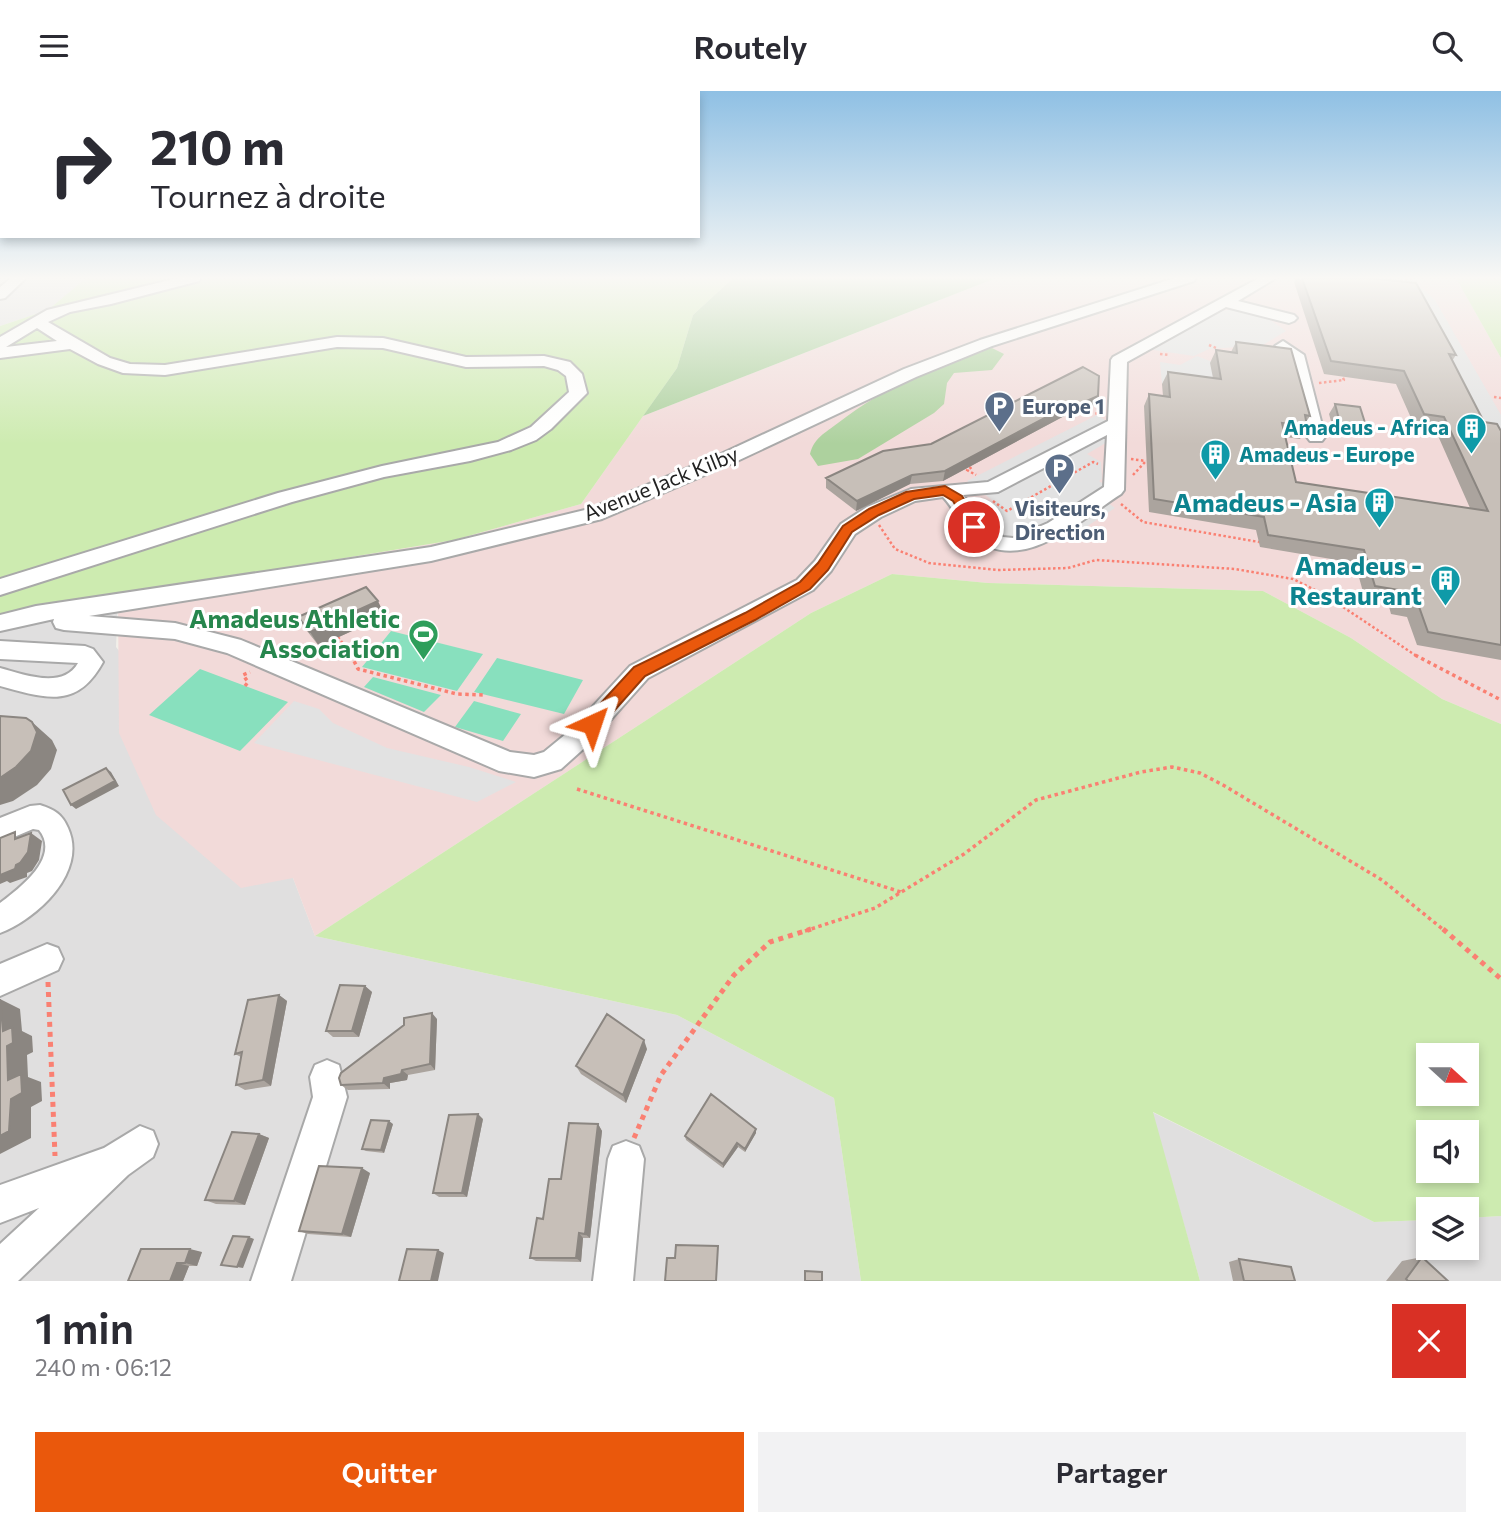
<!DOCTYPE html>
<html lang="fr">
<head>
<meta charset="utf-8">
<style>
	:root { --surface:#fff; --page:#f2f2f3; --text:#2b2b33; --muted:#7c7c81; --accent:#ea580c }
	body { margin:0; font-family:Commissioner,sans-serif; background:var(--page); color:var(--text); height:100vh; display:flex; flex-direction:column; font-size:26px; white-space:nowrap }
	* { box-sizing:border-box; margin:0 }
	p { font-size:23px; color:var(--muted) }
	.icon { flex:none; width:38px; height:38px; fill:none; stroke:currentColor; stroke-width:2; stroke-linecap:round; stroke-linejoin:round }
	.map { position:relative; height:1190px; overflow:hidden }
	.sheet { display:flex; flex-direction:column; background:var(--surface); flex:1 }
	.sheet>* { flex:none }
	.banner { position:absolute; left:0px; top:0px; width:700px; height:147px; box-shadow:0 4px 10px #0003; background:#fff; color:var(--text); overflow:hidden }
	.needle { width:46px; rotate:111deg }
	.buttons { position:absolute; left:1416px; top:952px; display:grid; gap:14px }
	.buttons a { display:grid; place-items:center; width:63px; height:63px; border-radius:0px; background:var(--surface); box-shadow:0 4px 10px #0003; font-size:35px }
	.pin { position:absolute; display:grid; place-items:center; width:60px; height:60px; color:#fff; margin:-30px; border:4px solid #fff; border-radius:50%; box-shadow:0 2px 7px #0007 }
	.me { position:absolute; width:77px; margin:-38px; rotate:42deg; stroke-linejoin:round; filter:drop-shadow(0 0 5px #0008) }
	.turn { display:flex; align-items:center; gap:24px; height:147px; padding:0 35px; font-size:32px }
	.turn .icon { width:91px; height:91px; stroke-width:2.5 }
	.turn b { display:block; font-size:49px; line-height:60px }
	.round { display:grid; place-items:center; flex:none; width:74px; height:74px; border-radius:0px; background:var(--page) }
	.summary { display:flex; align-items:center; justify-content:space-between; height:119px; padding:0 35px }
	h1 { font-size:42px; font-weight:600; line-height:52px }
	.action { display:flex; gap:14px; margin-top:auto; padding:14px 35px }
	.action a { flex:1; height:80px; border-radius:0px; background:var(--accent); color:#fff; font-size:28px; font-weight:600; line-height:80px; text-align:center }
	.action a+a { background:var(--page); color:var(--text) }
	header { display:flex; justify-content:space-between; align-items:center; height:91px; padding:0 35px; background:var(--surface); font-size:32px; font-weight:600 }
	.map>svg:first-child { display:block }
	.residential { fill:#e0dfdf }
	.commercial { fill:#f2dad9 }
	.grass { fill:#cdebb0; fill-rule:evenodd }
	.forest { fill:#add19e }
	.pitch { fill:#88e0be }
	.parking { fill:#e2e2e2 }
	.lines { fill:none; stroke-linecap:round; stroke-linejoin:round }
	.minor-casing { stroke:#a9a9a9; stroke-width:4 }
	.path-far2 { stroke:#fa8072; stroke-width:2.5; stroke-dasharray:2.5 2.5; stroke-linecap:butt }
	.path-far1 { stroke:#fa8072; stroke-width:3.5; stroke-dasharray:3.5 3.5; stroke-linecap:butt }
	.path { stroke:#fa8072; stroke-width:5; stroke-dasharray:5 5; stroke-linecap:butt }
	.minor { fill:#fff; fill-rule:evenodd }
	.wall { fill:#aba49e }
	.shaded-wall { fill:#8b8681 }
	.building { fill:#c7bfb8; stroke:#8b8681; stroke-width:2 }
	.route { fill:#ea580c; stroke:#983908; stroke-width:2 }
	.labels { text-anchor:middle; stroke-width:6; stroke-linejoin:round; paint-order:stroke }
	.far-service-label { font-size:21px; font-weight:bold; fill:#4e5e75; stroke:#fff; text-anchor:start }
	.far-culture-label { font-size:21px; font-weight:bold; fill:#0d838f; stroke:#fff; text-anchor:end }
	.far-street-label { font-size:21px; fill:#222; stroke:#fff }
	.culture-label { font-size:26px; font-weight:bold; fill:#0d838f; stroke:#fff; text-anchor:end }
	.leisure-label { font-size:26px; font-weight:bold; fill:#27864d; stroke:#fff; text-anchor:end }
</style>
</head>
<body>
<header><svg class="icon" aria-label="menu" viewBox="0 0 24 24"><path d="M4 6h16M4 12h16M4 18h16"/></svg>Routely<svg class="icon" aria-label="search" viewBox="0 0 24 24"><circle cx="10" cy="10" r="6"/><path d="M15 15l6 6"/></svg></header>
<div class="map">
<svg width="1501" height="1190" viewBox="0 0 1501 1190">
	<rect width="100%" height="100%" fill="#f2efe9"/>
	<path class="residential" d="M0 187H86L48 219 0 235Z
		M118 505 116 556 293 787 315 845 677 924 834 1007 861 1190H0V524Z
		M1152 1021 1374 1131 1428 1129V1157H1466L1467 1127 1501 1125V1190H1200Z"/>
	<path class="commercial" d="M996 187H1456L1501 267V633L1442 608 1351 547 1263 500 988 492 892 483 811 522 315 845 293 787 241 797 156 724 119 642 118 505 454 449 581 413 643 325Z"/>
	<path class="grass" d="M86 187H733L693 224 677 277 581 413 454 449 0 524V235L48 219Z
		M1456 187H1501V267Z
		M892 483 988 492 1263 500 1351 547 1442 608 1501 633V1125L1467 1127 1466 1118H1428V1129L1374 1131 1153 1021 1200 1190H861L834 1007 677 924 315 845 811 522ZM1466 964V1003H1428V964ZM1428 1041H1466V1080H1428Z"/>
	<path class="forest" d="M733 187H996L643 325 677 277 693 224Z
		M988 255 1004 263 992 279 954 282 947 292 944 313 934 322 858 368 818 375 810 363C814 347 825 342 838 332 887 294 932 278 988 255Z"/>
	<path class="pitch" d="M391 540 483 563 457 600 362 576Z
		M497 567 583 589 564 623 474 601Z
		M200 578 288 611 240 660 149 624Z
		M373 586 441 604 424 621 364 596Z
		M474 610 521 623 503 650 455 636Z"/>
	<path class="parking" d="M1380 187H1410L1435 209 1501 324V372L1402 203Z
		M1235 218 1266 226 1286 240 1263 254 1209 258 1194 265 1153 259 1221 220Z
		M1197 265 1215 272V301L1162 293 1160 271 1180 274Z
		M1097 324 1110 332 1114 347 1087 363 1101 371 1102 388 1099 390 1114 399 1107 411 1115 417 1063 451 1051 445 1027 458 996 452 965 421 996 412 967 390Z
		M294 610 319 618 333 632 387 657 469 676 516 691 477 711 254 652Z"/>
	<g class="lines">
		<defs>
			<path id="minor" d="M11 187H26L5 207 0 208V196Z
				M178 187H201L199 190 111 213 70 221 48 231 110 267 130 273 165 274 337 246 383 247 466 266 544 265 570 271 582 283 587 302 551 338 536 349 511 359 470 370 384 386 292 411 0 504V488L278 402 382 375 498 351 531 336 569 301 566 285 558 279 544 275 466 276 383 257 337 256 165 284 123 282 98 273 70 258 0 267V246L47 219ZM37 237 57 250 6 256Z
				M1175 187H1196L1194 190 992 255 916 286 735 371 602 428 431 470 89 525 175 532 241 549 510 661 534 664 544 661 572 638 630 575 797 489 815 470 841 433 867 416 911 398 988 391 1108 330 1111 269 1113 266 1259 187H1276L1238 210 1294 224 1297 227 1294 230 1289 232 1226 216 1127 271 1124 399 1121 403C1080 429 1020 487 972 445 959 434 955 418 943 406L915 410 881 426 855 443 831 480 813 499 648 587 590 652 561 678 534 686 499 680 227 562 175 548 64 539 56 537 53 531 54 528 0 540V524L36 515 431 456 589 418 721 363 904 278 980 249ZM1107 344 1104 396 1048 432 1013 447 1003 446 987 436 963 404 998 401Z
				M1283 250 1304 264 1325 346 1322 350H1310L1307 346 1288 266 1275 255Z
				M0 550 85 555 93 558 103 571C77 619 45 607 0 595V577C23 583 63 599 78 572L0 568Z
				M40 714C55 719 62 723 68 737 88 781 37 828 0 842V812C20 797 61 766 39 739L33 738 0 752V727L30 715Z
				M47 853 58 857 63 868 58 879 0 905V873Z
				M327 969 339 974 347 1006 291 1190H251L313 1006 310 986 315 974Z
				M140 1035 153 1040 158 1053 153 1066 128 1084 18 1190H0V1153L39 1117 0 1132V1094L104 1057Z
				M626 1050 639 1055 644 1068 633 1190H593L608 1068 613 1055Z"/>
		</defs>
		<use href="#minor" class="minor-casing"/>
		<path class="path-far2" d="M1400 190 1413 187
			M1209 254 1216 257
			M1160 263 1169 264
			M1319 292 1344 289 1342 285
			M1494 306 1501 307
			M1062 323 1068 326 1084 321 1101 323
			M1131 368 1146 370
			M968 374 972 376 967 379 976 384
			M1133 384 1146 370
			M993 410 1007 420 1093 371 1098 373
			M1121 413 1143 431 1259 451
			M879 434 895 458 929 472 998 479 1068 477 1096 469 1235 478 1293 488 1325 504 1418 566
			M338 546 347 558
			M287 558H347L352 566"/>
		<path class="path-far1" d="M351 564 358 578 457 603 486 604
			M1415 564 1501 609
			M245 595 248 591 243 584 250 581
			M577 698 901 801
			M805 840 875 817 964 763 1036 709 1141 681 1172 676 1200 682 1223 694 1382 789 1445 840"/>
		<path class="path" d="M1443 838 1501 888
			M48 891 55 1065
			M634 1047 661 984 734 884 770 851 811 838"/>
		<use href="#minor" class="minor"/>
	</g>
	<path class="wall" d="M1296 187H1369L1456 264 1452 270 1484 331 1501 340V569L1417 554 1407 526 1391 523 1388 512 1365 508 1355 472 1260 456 1256 439 1149 421 1144 315 1149 303 1163 305 1162 293 1168 281 1213 287 1210 272 1216 259 1231 261 1236 251 1310 325 1306 331 1307 335 1300 348 1285 346 1296 391 1470 417 1435 338 1415 336 1396 293 1324 283 1294 191Z
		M1098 305 1094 314 1077 323H1068L943 390 910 393 856 420 826 397V387Z
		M1335 313 1366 335 1360 344 1334 341 1329 323Z
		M385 525 319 555 307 540 298 526Z
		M365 895 372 901 359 946H333L326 940Z
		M279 904 287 910 271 995 245 999 236 994 241 966 235 963Z
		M437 928 435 979 408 984 407 989 390 992V998L348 999 341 994Z
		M647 958 626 1012 581 983 576 975Z
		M483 1028 467 1106H439L433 1102Z
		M393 1033 384 1062 366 1060 362 1058Z
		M598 1033 602 1040 590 1147H583L581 1171 536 1170 530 1167 543 1128 561 1088Z
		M756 1038V1042L745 1061 738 1056 723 1077 686 1049 685 1045Z
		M259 1043 269 1047 245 1114 216 1113 205 1109Z
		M370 1082 351 1146 308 1143 299 1140Z
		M202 1161 197 1175H189L183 1190H128Z
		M1422 1166 1448 1190H1386L1402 1170Z
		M1239 1168 1295 1190H1233L1229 1171Z"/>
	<path class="shaded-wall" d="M1098 305 1094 314 1077 323 1080 313Z
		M1071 313 1068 323 943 390 945 380Z
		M912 384 910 393 856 420 857 410Z
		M378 510 385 525 319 555 310 541Z
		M32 631 52 649 57 659 51 678 37 694 13 710 0 714V687Z
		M106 677 111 681 119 695 76 718 71 714Z
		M31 742 42 750 39 769 32 780 27 782V786L10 792 7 790 0 793V782L16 774Z
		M365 895 372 901 359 946 352 940Z
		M279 904 287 910 271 995 263 989Z
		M0 908 20 918 22 940 32 945 33 961 27 964 28 986 41 991 42 1010 31 1016V1047L0 1063V1045L8 989 7 955 3 940Z
		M432 922 437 928 435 979 430 973Z
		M644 949 647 958 626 1012 623 1004Z
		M402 979 408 984 407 989 390 992V998L383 992 384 987Z
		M478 1023 483 1028 467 1106 462 1102Z
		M389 1030 393 1033 384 1062 381 1059Z
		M598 1033 602 1040 590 1147 585 1143Z
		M756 1038V1042L745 1061V1058Z
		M259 1043 269 1047 245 1114 234 1110Z
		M737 1052 738 1056 723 1077V1073Z
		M362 1077 370 1082 351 1146 342 1143Z
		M579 1142 583 1147 581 1171 576 1167Z
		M249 1146 254 1148 243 1177 237 1176Z
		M190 1158 202 1161 197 1175 185 1172Z
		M438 1159 444 1162 438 1190H431Z
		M177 1172 189 1175 183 1190H170Z"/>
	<path class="building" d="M1302 187H1369L1416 192 1456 264 1449 263 1484 331 1497 333 1501 340V554L1428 541 1418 513 1402 510 1398 499 1375 495 1364 459 1268 444 1264 426 1154 408 1149 303 1170 306 1168 281 1221 288 1216 259 1237 262 1236 251 1291 258 1310 325 1305 324 1307 335 1282 332 1296 391 1488 420 1444 326 1424 323 1404 280 1331 270Z
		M1083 276 1099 285 1098 305 1080 313H1071L945 380 912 384 857 410 826 387 883 360 931 353Z
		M1335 313 1360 316 1366 335 1340 332Z
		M366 496 378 510 310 541 298 526Z
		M0 625 26 627 32 631 37 641 31 660 16 676 0 687Z
		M106 677 115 690 71 714 63 699Z
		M15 741V748L31 742 28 761 20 772 16 774 15 778 0 784V747Z
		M340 894 365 895 352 940H326Z
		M279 904 263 989 236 994 242 961 235 963 248 909Z
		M0 908 3 940 12 936 13 952 7 955 8 989 21 983 22 1002 11 1008 9 1040 0 1045Z
		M432 922 430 973 402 979 401 983 384 987 383 992 341 994 339 987 341 982 404 934V927Z
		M607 923 644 949 623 1004 576 975Z
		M711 1003 756 1038 745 1058 737 1052 723 1073 685 1045Z
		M478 1023 462 1102H433L449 1024Z
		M371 1029 389 1030 381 1059 362 1058Z
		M569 1032 598 1033 585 1143 579 1142 576 1167H530L537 1127 543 1128 549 1088H561Z
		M232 1041 259 1043 234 1110 205 1109Z
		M319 1075 362 1077 342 1143 299 1140Z
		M233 1145 249 1146 237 1176 221 1174Z
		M676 1154 718 1155 716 1190H665L667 1167H675Z
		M141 1158H190L185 1172H177L170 1190H128Z
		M407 1158 438 1159 431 1190H399Z
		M1422 1166 1448 1190H1408L1406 1188Z
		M1239 1168 1291 1176 1295 1190H1244Z
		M805 1180 822 1181V1190H805Z"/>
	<linearGradient id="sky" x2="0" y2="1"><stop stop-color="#8fc0e4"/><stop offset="0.53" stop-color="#f9f8f5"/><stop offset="1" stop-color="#f9f8f5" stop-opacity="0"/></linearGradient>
	<rect width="1501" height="353" fill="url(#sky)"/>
	<path class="route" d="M945 395 962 405 981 436 979 439H970L953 410 943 404 914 408 879 424 852 441 828 479 810 498 755 529 645 585 598 638H586L583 633 586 628 634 576 745 522 800 491 818 472 843 435 869 418 906 401Z"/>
	<defs>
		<symbol id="parking-pin" viewBox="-11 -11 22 30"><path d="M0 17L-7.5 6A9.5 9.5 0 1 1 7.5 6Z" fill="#5c6f8a" stroke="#fff"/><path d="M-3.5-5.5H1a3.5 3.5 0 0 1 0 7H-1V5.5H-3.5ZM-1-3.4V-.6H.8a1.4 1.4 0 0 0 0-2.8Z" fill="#fff"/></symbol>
		<symbol id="building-pin" viewBox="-11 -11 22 30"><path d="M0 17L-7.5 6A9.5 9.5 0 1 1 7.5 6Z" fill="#0f9aa8" stroke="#fff"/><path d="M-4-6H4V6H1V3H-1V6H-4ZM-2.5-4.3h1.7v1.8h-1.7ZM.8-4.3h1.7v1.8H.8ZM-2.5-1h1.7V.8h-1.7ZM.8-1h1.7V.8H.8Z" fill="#fff"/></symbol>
		<symbol id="stadium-pin" viewBox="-11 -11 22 30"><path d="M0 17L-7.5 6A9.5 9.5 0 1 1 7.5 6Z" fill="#2e9e5b" stroke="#fff"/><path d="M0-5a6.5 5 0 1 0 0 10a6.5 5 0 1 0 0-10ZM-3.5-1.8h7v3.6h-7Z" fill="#fff"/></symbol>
	</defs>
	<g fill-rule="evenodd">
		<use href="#parking-pin" x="982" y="298" width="35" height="47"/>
		<use href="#building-pin" x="1454" y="320" width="35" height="47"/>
		<use href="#building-pin" x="1198" y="346" width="35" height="47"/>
		<use href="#parking-pin" x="1042" y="360" width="35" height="47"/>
		<use href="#building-pin" x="1362" y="394" width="35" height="47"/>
		<use href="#building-pin" x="1428" y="472" width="35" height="47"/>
		<use href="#stadium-pin" x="406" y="526" width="35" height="47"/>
	</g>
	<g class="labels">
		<g class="far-service-label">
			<text x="1022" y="323">Europe 1</text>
			<text x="1060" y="425" text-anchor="middle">Visiteurs,<tspan x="1060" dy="24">Direction</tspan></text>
		</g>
		<g class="far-culture-label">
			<text x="1449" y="344">Amadeus - Africa</text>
			<text x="1239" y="371" text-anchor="start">Amadeus - Europe</text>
		</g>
		<g class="far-street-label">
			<text transform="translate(661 393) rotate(-22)" y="7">Avenue Jack Kilby</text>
		</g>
		<g class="culture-label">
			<text x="1357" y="421">Amadeus - Asia</text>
			<text x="1422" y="484">Amadeus -<tspan x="1422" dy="30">Restaurant</tspan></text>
		</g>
		<g class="leisure-label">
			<text x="400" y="537">Amadeus Athletic<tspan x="400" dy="30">Association</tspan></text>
		</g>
	</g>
</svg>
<div class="buttons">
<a><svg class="needle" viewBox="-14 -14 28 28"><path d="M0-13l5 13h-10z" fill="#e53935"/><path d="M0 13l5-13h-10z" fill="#7c7c81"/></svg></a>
<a><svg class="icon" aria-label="sound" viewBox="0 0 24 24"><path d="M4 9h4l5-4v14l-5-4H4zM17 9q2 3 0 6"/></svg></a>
<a><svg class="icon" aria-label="layers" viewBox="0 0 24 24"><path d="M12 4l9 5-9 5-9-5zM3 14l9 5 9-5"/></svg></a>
</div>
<div class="pin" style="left:974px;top:436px;background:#d93025"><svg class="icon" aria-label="arrive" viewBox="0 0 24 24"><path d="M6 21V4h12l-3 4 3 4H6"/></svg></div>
<svg class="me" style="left:592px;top:633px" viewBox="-20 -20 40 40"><path d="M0-17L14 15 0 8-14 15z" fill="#ea580c" stroke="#fff" stroke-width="4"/></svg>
<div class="banner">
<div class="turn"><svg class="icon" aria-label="right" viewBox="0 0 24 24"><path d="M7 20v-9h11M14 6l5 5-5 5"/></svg><div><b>210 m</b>Tournez à droite</div></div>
</div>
</div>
<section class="sheet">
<div class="summary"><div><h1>1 min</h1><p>240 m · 06:12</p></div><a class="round" style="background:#d93025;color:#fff"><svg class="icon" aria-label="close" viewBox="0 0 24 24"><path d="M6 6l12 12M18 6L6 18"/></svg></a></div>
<div class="action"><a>Quitter</a><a>Partager</a></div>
</section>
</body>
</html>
